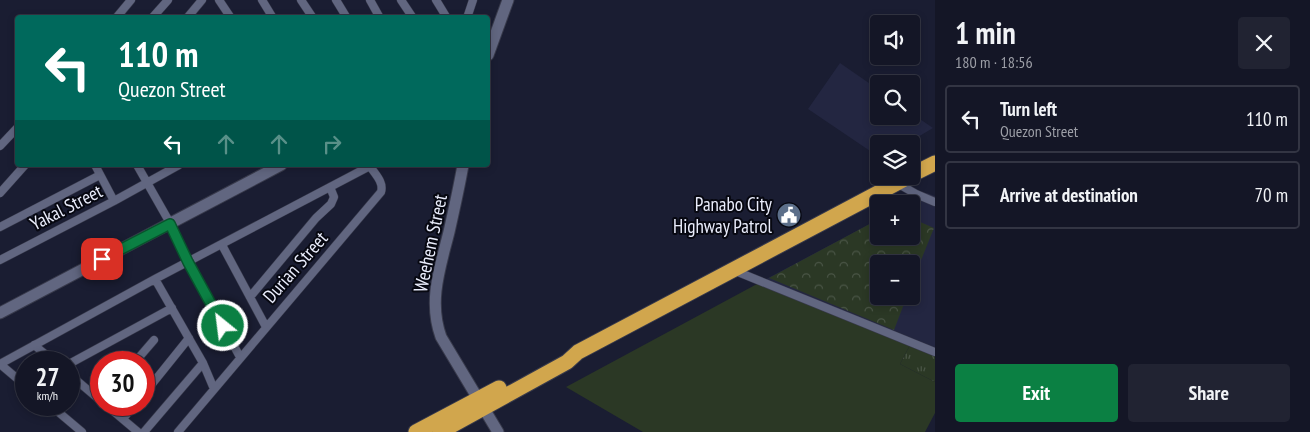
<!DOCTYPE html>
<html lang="en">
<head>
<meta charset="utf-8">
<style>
	:root { --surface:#141626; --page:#212332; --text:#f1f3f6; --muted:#9d9fa7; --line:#333543; --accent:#0b8043 }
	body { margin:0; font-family:"PT Sans Narrow",sans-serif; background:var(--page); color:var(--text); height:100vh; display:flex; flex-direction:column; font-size:19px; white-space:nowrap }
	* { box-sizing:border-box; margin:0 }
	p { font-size:16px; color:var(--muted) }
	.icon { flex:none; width:28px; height:28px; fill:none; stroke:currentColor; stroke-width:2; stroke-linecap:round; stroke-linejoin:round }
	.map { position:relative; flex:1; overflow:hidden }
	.drawer { display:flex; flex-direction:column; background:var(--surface); width:375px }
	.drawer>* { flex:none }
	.hud { position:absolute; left:15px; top:15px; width:475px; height:152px; border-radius:5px; box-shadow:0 2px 8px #0003,0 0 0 1px var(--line); background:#00695c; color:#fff; overflow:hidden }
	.tools { position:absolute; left:870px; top:15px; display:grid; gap:10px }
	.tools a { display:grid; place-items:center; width:50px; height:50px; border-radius:5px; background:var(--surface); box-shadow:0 2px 8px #0003,0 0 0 1px var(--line); font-size:25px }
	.speed { position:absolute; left:15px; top:351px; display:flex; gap:10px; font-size:25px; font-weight:700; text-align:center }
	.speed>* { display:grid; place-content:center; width:65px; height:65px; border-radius:50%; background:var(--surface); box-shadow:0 2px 8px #0003,0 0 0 1px var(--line); line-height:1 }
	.speed small { font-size:12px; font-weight:400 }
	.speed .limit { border:8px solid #d22; background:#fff; color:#111 }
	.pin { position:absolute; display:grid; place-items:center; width:42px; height:42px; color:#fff; margin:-21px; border-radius:10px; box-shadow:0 2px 8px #0006 }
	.me { position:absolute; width:55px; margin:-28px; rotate:331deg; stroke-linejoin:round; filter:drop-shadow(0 0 4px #0008) }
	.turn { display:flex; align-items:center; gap:18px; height:105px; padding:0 20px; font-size:22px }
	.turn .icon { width:65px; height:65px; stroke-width:2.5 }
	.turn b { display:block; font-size:35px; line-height:42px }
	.lanes { display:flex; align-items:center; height:48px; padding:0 20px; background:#0003; justify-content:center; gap:25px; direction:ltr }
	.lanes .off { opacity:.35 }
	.round { display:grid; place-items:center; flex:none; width:52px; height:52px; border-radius:5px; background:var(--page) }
	.head { display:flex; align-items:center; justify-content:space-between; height:85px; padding:0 20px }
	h1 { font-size:30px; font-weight:700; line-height:38px }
	.primary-button { display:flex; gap:10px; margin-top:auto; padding:10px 20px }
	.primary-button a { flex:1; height:58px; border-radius:5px; background:var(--accent); color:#fff; font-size:20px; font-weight:700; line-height:58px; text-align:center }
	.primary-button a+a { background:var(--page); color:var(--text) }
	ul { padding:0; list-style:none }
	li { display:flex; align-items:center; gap:15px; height:68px; margin:0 10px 8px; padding:0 10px; border:2px solid var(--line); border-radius:5px }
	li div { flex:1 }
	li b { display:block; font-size:19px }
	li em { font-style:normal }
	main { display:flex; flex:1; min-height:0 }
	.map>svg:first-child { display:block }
	.built { fill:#232641; fill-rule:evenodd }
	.grass { fill:url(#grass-tufts) }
	.forest { fill:url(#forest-crowns) }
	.pitch { fill:#2b3825 }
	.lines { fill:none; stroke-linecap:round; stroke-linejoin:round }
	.street-casing { stroke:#383a4b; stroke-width:9 }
	.secondary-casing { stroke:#383a4b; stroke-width:13 }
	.highway-casing { stroke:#383a4b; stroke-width:17 }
	.street { stroke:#616680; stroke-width:8 }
	.secondary { stroke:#616680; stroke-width:11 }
	.highway { stroke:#d1a64d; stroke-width:15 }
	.route-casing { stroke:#07532c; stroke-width:12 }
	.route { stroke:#0b8043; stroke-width:9 }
	.labels { text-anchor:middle; stroke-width:4; stroke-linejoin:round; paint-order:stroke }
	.poi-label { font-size:19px; fill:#eaedfc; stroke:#070811; text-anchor:end }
	.street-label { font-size:19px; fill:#eaedfc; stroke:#070811 }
</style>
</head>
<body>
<main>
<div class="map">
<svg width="935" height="432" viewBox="0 0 935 432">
	<defs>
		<pattern id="grass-tufts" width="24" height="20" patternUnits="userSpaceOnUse" patternTransform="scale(1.25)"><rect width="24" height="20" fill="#2b3825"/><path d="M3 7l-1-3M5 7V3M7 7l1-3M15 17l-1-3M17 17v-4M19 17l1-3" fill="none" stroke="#4a5546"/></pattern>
		<pattern id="forest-crowns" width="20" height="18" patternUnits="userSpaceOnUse" patternTransform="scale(1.25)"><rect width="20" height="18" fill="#2b3825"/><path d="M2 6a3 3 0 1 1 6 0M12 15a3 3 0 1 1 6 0" fill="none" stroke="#4a5546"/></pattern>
	</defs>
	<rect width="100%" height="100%" fill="#1a1d32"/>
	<path class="built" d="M840 63 879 90V116H911V113L933 128 906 144H879V157L808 109Z
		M927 193 935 196V356L757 284 879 219V236H911V204H906ZM879 264H911V296H879Z"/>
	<path class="grass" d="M910 345 935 356V382L900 364Z"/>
	<path class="forest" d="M911 218 934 228 911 285V264H879V296H907L894 330 769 278 879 219V236H911Z"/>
	<path class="pitch" d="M757 284 910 345 900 364 935 382V413L925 432H643L566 387Z"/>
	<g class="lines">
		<defs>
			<path id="street" d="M219 0 231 18
				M262 0 273 18
				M301 0 313 18
				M336 0 347 18
				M370 0 380 18
				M401 0 413 18
				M436 0 447 18
				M116 18 131 0
				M152 18 168 0
				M187 18 202 0
				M467 18 473 0
				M0 146 18 127
				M95 165 114 201
				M137 165 170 223 188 262 240 357
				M897 183 916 194 935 202
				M0 193 25 165
				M0 227 100 175
				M222 245 266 327
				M0 260 114 201 179 165
				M733 270 935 352
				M155 279 203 363 214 389
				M250 297 316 218 331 204 334 197 330 187
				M34 345 55 362
				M135 362 154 340
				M69 364 172 308
				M69 374 101 401
				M26 386 0 364 155 279 370 166
				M144 394 189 338
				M50 405 82 432
				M106 405 138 432
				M123 419 134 405
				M144 432 203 363
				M178 432 381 192C384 182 375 174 369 165"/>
			<path id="secondary" d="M488 55 508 0
				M463 165C459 188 454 210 449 232 440 268 428 301 441 337L498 432
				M0 313 281 165"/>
			<path id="highway" d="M911 175 935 163
				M416 432 499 388
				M440 432 567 362 578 352 910 176"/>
		</defs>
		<use href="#street" class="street-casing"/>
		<use href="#secondary" class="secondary-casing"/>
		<use href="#highway" class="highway-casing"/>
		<use href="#street" class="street"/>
		<use href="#secondary" class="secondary"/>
		<use href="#highway" class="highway"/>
	</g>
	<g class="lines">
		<defs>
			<path id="route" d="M102 259 170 224 188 262 223 326"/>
		</defs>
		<use href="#route" class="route-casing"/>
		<use href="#route" class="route"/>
	</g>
	<defs>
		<symbol id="civic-disc" viewBox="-11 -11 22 22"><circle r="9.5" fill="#5c6f8a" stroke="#070811"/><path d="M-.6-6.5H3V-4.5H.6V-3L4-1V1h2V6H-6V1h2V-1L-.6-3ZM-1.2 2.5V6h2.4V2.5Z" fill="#fff"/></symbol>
	</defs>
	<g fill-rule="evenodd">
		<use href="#civic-disc" x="775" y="201" width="28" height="28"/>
	</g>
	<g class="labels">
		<g class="poi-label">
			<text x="772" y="211">Panabo City<tspan x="772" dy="22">Highway Patrol</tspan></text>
		</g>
		<g class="street-label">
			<text transform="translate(66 207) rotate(-27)" y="7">Yakal Street</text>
			<text transform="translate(430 243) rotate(-78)" y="7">Weehem Street</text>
			<text transform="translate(295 267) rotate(-49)" y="7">Durian Street</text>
		</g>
	</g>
</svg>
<div class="tools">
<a><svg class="icon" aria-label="sound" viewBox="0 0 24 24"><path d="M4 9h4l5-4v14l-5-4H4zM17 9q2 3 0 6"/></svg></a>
<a><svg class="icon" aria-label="search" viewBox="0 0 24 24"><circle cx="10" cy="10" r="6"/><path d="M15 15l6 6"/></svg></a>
<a><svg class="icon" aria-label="layers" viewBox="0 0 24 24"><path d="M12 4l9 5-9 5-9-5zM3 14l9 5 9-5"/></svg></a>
<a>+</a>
<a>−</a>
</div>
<div class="speed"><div>27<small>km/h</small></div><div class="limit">30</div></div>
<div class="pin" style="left:102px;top:259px;background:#d93025"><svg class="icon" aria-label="arrive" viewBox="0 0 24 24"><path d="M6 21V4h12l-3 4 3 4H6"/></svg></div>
<svg class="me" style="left:223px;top:326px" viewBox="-20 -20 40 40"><circle r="17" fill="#0b8043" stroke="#fff" stroke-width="3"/><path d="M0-11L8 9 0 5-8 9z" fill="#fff"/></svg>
<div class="hud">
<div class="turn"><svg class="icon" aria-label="left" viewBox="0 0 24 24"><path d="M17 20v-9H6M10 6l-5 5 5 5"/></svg><div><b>110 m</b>Quezon Street</div></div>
<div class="lanes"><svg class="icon" aria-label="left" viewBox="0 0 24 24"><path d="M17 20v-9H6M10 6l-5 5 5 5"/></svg><svg class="icon off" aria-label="ahead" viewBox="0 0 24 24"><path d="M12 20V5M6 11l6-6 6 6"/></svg><svg class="icon off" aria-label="ahead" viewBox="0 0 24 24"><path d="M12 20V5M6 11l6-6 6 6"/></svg><svg class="icon off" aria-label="right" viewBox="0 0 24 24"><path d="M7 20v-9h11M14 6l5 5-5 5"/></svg></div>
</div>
</div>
<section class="drawer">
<div class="head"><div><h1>1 min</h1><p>180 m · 18:56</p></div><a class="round"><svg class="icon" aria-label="close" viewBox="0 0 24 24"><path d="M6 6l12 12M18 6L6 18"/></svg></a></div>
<ul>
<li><svg class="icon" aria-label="left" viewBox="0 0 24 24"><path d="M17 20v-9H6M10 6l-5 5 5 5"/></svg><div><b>Turn left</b><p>Quezon Street</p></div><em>110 m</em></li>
<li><svg class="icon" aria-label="arrive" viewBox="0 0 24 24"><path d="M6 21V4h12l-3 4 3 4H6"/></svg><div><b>Arrive at destination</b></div><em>70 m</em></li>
</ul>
<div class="primary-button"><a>Exit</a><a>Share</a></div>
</section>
</main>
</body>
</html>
